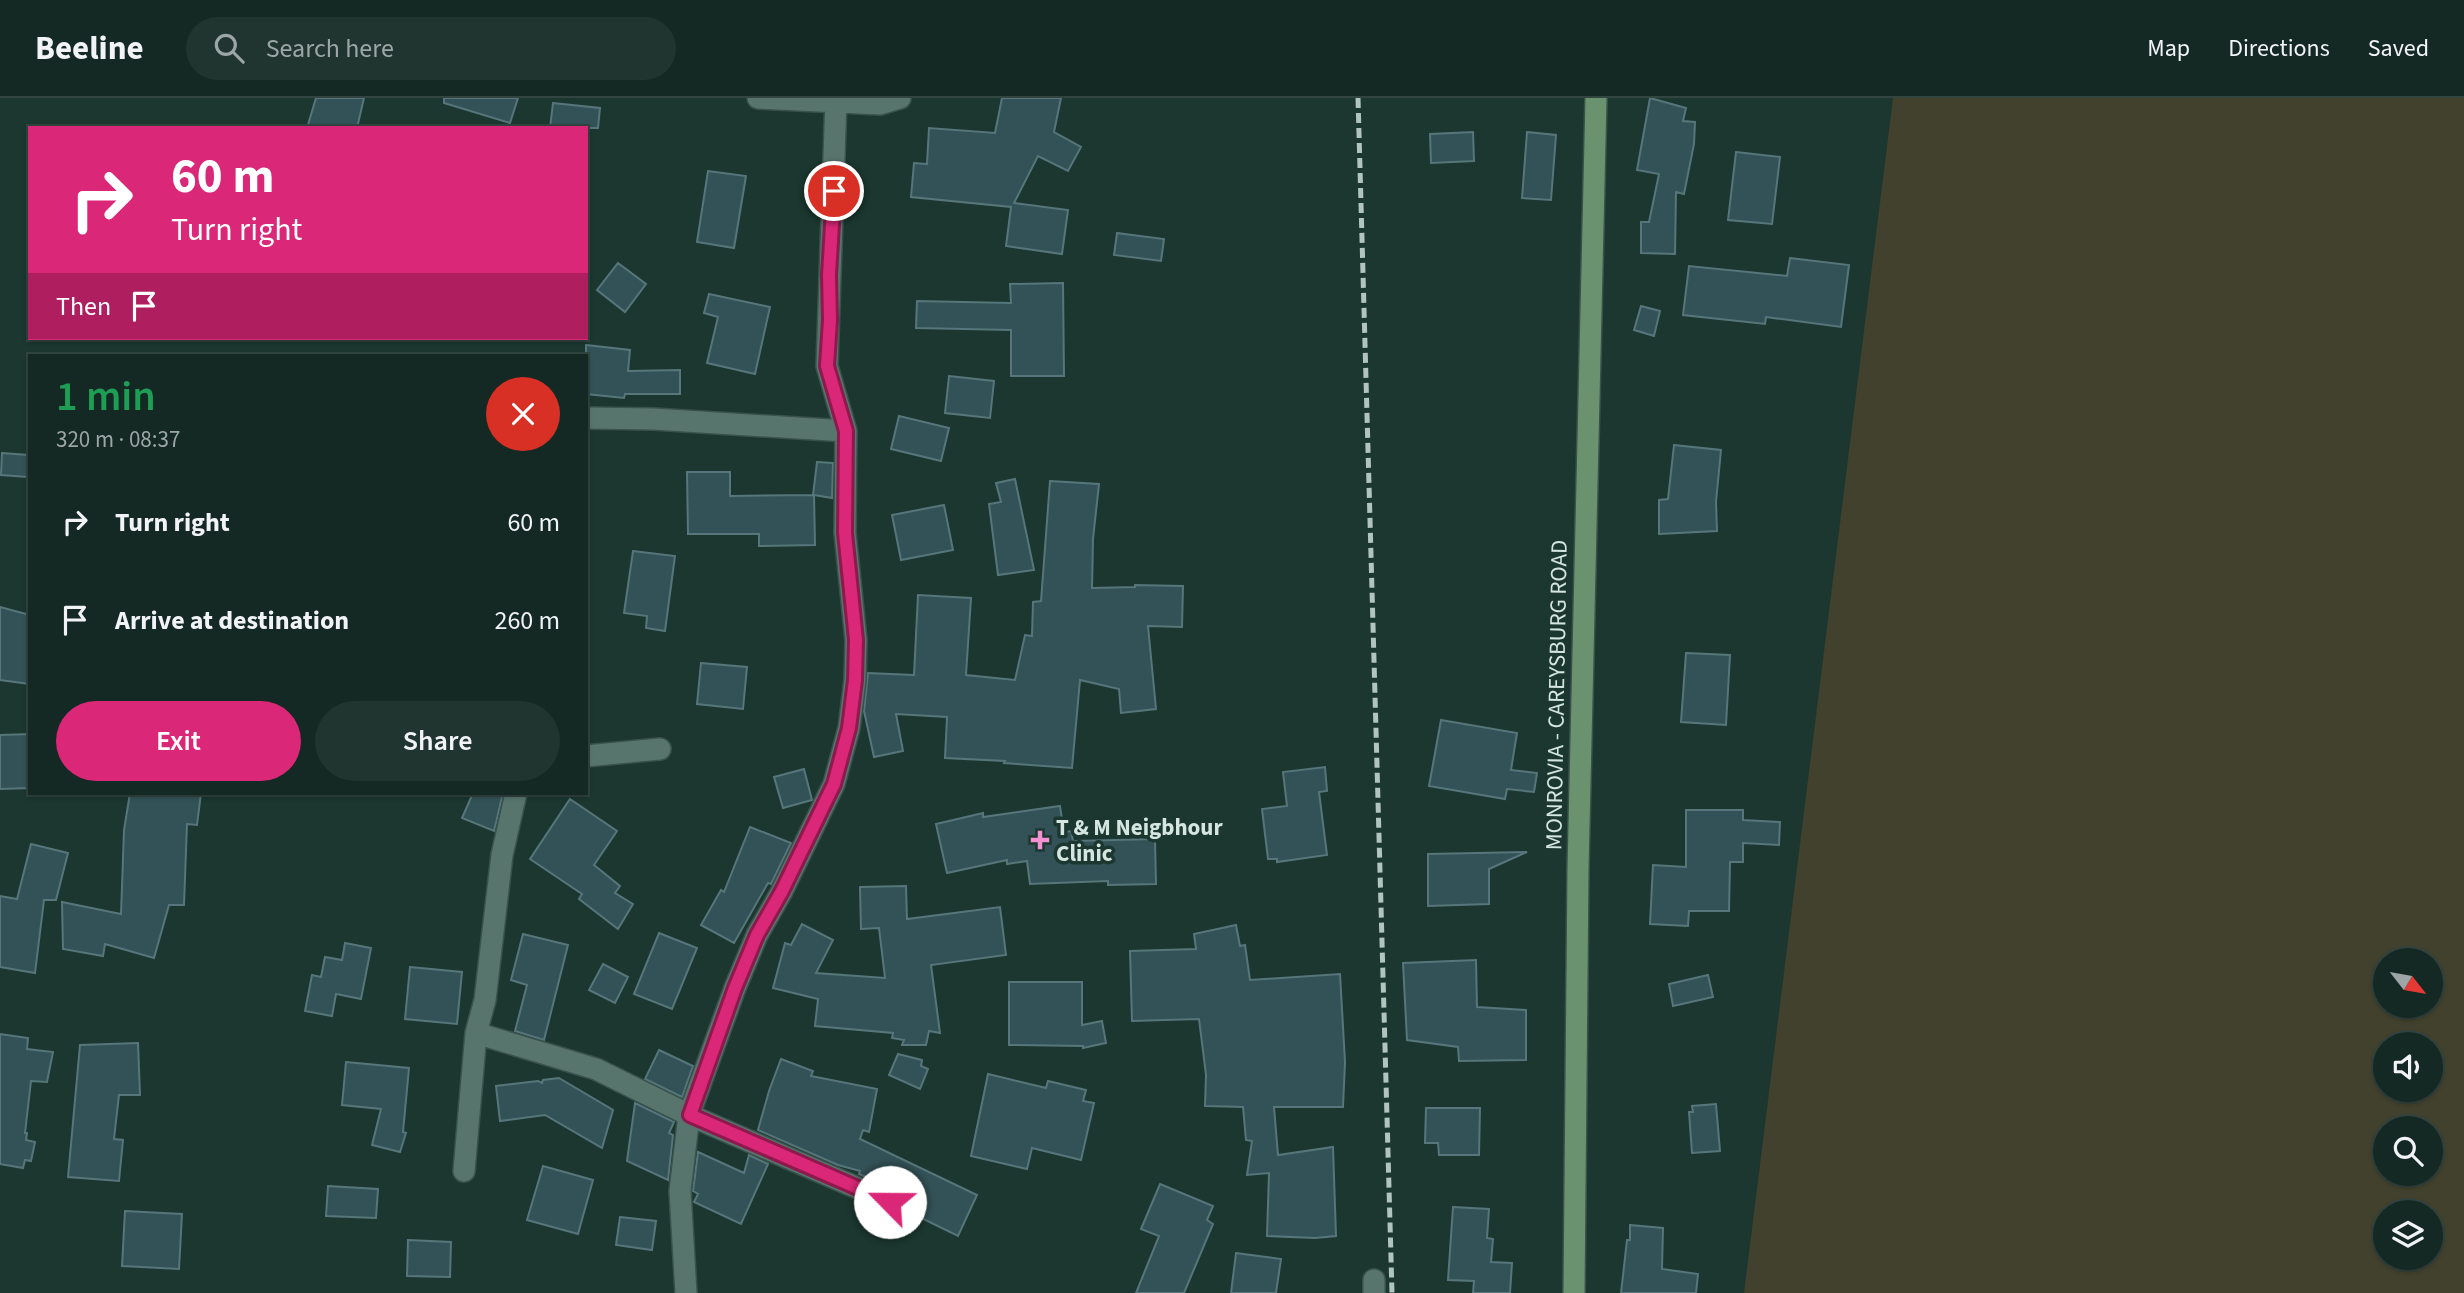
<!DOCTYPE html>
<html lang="en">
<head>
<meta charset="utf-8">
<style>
	:root { --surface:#142923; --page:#213530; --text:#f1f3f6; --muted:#9da6a6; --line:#334541; --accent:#db2777 }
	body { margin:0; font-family:"Source Sans 3",sans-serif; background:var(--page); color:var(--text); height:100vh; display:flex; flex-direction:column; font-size:26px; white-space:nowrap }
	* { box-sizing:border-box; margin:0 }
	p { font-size:23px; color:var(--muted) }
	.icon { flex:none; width:38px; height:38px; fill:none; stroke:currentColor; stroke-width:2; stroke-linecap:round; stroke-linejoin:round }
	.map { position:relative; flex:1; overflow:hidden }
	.panel { position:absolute; left:28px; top:256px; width:560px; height:441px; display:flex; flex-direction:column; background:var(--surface); border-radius:0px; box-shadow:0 2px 5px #0004,0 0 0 2px var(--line) }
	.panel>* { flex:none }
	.hud { position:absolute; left:28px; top:28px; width:560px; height:214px; border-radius:0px; box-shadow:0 2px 5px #0004,0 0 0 2px var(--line); background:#db2777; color:#fff; overflow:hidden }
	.needle { width:46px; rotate:121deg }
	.controls { position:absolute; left:2373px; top:850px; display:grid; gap:14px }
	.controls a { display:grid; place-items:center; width:70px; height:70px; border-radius:50%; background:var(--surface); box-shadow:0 2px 5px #0004,0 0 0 2px var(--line); font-size:35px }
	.pin { position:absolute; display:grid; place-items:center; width:60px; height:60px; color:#fff; margin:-30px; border:4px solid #fff; border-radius:50%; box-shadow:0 2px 7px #0007 }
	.me { position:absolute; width:77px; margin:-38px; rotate:293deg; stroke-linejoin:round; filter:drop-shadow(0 0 5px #0008) }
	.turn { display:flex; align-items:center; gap:24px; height:147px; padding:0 28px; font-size:32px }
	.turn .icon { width:91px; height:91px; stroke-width:2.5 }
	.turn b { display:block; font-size:49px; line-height:60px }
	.then { display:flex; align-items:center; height:66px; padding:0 28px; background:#0003; gap:14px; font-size:26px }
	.round { display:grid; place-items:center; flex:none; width:74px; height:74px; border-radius:37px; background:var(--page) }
	.overview { display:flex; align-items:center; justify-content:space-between; height:119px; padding:0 28px }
	h1 { font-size:42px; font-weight:600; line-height:52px; color:#1e9e55 }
	.primary-button { display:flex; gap:14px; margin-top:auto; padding:14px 28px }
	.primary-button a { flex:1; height:80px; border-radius:42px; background:var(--accent); color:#fff; font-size:28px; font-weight:600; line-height:80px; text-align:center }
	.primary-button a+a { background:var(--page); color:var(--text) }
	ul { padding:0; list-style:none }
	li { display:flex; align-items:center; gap:21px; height:98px; padding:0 28px }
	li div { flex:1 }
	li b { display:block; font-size:26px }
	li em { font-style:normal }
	header { display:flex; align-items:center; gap:42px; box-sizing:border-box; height:98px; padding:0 35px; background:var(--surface); border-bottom:2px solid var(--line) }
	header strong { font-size:33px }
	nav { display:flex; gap:38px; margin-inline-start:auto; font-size:24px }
	.search { width:490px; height:63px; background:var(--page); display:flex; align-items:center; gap:18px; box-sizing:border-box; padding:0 24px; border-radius:38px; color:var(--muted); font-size:26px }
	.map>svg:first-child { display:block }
	.green { fill:#41412d; fill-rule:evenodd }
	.building { fill:#335257; stroke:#56767b; stroke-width:2 }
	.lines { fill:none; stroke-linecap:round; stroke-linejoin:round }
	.minor-casing { stroke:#39524c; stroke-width:24 }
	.major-casing { stroke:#39524c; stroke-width:24 }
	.minor { stroke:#58756d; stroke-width:21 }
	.major { stroke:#6a926e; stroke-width:21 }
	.rail { stroke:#b2c4bf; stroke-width:5; stroke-dasharray:10 5; stroke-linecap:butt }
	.route-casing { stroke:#8e194d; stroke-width:18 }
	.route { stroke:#db2777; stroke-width:12 }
	.poi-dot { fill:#f591d2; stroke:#1b372f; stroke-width:2.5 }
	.labels { text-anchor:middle; stroke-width:7; stroke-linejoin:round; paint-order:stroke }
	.street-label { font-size:23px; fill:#d5e5e0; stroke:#1b372f }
	.poi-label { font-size:23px; font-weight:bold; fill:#d5e5e0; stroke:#1b372f; text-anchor:start }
</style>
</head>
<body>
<header>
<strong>Beeline</strong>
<div class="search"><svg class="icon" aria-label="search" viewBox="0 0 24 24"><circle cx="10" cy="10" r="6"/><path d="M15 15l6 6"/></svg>Search here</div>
<nav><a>Map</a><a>Directions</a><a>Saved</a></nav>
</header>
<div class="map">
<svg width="2464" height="1195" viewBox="0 0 2464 1195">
	<rect width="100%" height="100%" fill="#1b372f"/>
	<path class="green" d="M1893 0H2464V1195H1744ZM2385 863H2431V908H2385ZM2385 947H2431V992H2385ZM2385 1031H2431V1076H2385ZM2385 1115H2431V1160H2385Z"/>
	<path class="building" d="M316 0H364L357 30H307Z
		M444 0H518L510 25 444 5Z
		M1002 0H1061L1054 34 1081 49 1068 73 1038 58 1014 105 1068 112 1062 156 1006 148 1011 109 911 99 914 65 927 66 929 30 995 35Z
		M1650 0 1686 10 1683 23 1695 24 1694 46 1684 96 1676 94 1675 156 1641 155V124H1649L1659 76 1637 72Z
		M553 5 600 10 598 30H550Z
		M1473 34 1474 63 1431 65 1430 36Z
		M1527 34 1556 37 1551 102 1522 100Z
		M1736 54 1780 59 1772 126 1728 122Z
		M708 73 746 78 734 150 697 144Z
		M1117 135 1164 141 1161 163 1114 157Z
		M1790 160 1849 167 1841 229 1766 219 1765 226 1683 217 1689 168 1787 178Z
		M618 165 646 186 625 214 597 192Z
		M1063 185 1064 278H1011V232L916 230 917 203 1011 205 1010 186Z
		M709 196 770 209 755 276 707 265 718 219 704 215Z
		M1641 208 1660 213 1654 238 1634 232Z
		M586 247 630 252 628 273 680 272V296H625L624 300 586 296Z
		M949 278 994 283 990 320 945 315Z
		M899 318 949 330 941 363 891 351Z
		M1674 347 1721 352 1716 404 1717 433 1659 436V402L1668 401Z
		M2 355 28 357 27 379 1 377Z
		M817 364 833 365 832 400 814 397 815 447 759 448V436H688L687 374H730V398L813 397Z
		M1015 381 1034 472 998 477 989 406 1001 404 996 385Z
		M1050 383 1099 386 1093 441 1092 490 1135 489V487L1183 488 1182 529 1148 528 1156 611 1121 615 1119 591 1080 582 1072 670 1004 665 1005 663 945 660 947 619 896 616 903 653 874 659 864 613 868 575 914 577 918 497 971 500 966 577 1015 582 1025 537 1032 538 1033 504 1041 503Z
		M944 407 953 452 901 462 892 417Z
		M633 453 675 458 665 533 646 530 647 518 624 515Z
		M0 509 30 517V586L0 582Z
		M1686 555 1730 557 1726 627 1681 624Z
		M701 565 747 569 743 611 697 606Z
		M1441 622 1517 635 1511 672 1537 675 1534 694 1507 691 1505 701 1429 688Z
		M30 636V690L0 691V637Z
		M1325 669 1327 693 1319 694 1327 757 1277 764V761H1268L1262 711 1287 708 1283 674Z
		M804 671 812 702 783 710 774 679Z
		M130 695H201L197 727 187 726 184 807H169L154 860 105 846 103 858 63 851 62 804 121 816 124 732Z
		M473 695H503L494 733 462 720Z
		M570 701 617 733 594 767 620 788 615 795 633 806 618 831 579 801 582 796 530 761Z
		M1060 708 1064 734 1071 733 1073 743 1155 741 1156 786 1108 787V783L1030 786 1027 763 1007 766V762L947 775 936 726 983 715V719Z
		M1686 712H1743V722L1780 724 1779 747 1743 745V764H1730L1729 813H1689L1688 828 1650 826 1653 767 1686 769Z
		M750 729 791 745 771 786 768 785 734 845 701 827 721 792 724 794Z
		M31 746 68 755 56 802H44L35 875 0 869V798L17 801Z
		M1527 754 1489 771V806L1428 808V756Z
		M906 788 907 821 1000 809 1006 857 931 867 940 935 929 933 926 947H902L904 942 892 940 893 935 815 928 818 901 773 890 785 845 791 847 802 826 833 842 816 875 885 880 879 830 861 831 860 789Z
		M1236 827 1240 848 1245 847 1250 882 1340 876 1345 964 1343 1009H1274L1278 1057 1333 1049 1336 1138 1315 1140 1267 1138 1269 1075 1247 1077 1252 1043 1246 1042 1243 1009 1205 1008 1206 977 1199 921 1132 923 1130 853 1196 851 1194 836Z
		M659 835 697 850 672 911 634 896Z
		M523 836 568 847 544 942 515 933 527 887 511 882Z
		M345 845 371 850 361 901 336 896 332 918 305 913 312 877 321 879 325 859 342 862Z
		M1476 862 1477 909 1526 912V962L1459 963 1458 949 1407 942 1403 865Z
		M603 866 628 879 615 905 589 892Z
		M410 869 462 874 457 926 405 921Z
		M1708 877 1713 899 1673 908 1669 886Z
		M1009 884H1082V927L1102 923 1106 945 1083 950V948L1009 947Z
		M0 936 28 940 27 951 53 954 47 984 31 983 25 1035H27L26 1042 35 1044 31 1063 25 1062 23 1070 0 1066Z
		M138 945 140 997H119L114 1041 123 1042 119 1083 68 1079 80 947Z
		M659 952 693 968 682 999 645 981Z
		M898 956 922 962 921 968 928 971 920 991 889 977Z
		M781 961 813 973 811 978 877 991 869 1034 863 1032 860 1041 977 1097 958 1138 911 1115 916 1104 902 1100 895 1092 859 1076 860 1073 838 1067 758 1032 769 993Z
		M346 964 409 970 403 1034 406 1035 400 1054 372 1047 381 1011 342 1007Z
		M988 976 1046 990 1048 983 1086 992 1083 1003 1094 1005 1081 1062 1032 1050 1027 1071 971 1058Z
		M559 980 613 1012 602 1050 545 1017 500 1023 496 988 538 983 542 985 543 982Z
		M635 1005 674 1024 669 1035 673 1037 668 1082 627 1063Z
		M1716 1006 1720 1053 1692 1055 1689 1014H1693L1692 1008Z
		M1426 1010H1480L1479 1057H1439L1438 1045H1425Z
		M698 1054 744 1075 749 1057 768 1066 741 1126 694 1104 698 1096 693 1093Z
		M543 1068 593 1082 578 1136 527 1122Z
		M1160 1086 1213 1108 1207 1122 1213 1126 1184 1195H1136L1159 1138 1141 1131Z
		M328 1088 378 1091 376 1120 326 1118Z
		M1453 1109 1489 1111 1487 1140 1493 1141 1491 1164 1512 1165 1510 1195H1473L1474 1183 1448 1182Z
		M125 1113 182 1116 179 1171 122 1168Z
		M620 1119 656 1123 652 1152 616 1147Z
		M1630 1127 1663 1130 1662 1171 1698 1176 1696 1195H1621L1627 1142H1630Z
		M408 1142 451 1144 450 1179 407 1178Z
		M1236 1155 1281 1161 1276 1195H1231Z"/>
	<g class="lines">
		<defs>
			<path id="minor" d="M758 0 880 6 900 0
				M586 320 653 321 846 333
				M586 658 660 651
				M476 935 596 971 689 1017 890 1104
				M464 1073 476 935 485 902 502 757 516 695
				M1374 1182V1195
				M686 1195 680 1093 689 1017 735 890 757 837 782 793 834 686 849 630 855 582 856 542 845 435 846 333 827 268 836 0"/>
			<path id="major" d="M1574 1195 1578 771 1596 0"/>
		</defs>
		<use href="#minor" class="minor-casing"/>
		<use href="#major" class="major-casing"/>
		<use href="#minor" class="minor"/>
		<use href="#major" class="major"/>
		<path class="rail" d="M1358 0 1392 1195"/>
	</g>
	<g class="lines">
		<defs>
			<path id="route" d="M834 93 829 177 830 222 827 268 846 333 845 435 856 542 855 582 849 630 834 686 782 793 757 837 735 890 690 1017 890 1104"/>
		</defs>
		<use href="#route" class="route-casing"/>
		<use href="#route" class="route"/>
	</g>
	<path class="poi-dot" d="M1036.5 731.5h7v7h7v7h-7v7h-7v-7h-7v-7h7z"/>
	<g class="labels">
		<g class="street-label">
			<text transform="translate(1556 597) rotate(-89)" y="8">MONROVIA - CAREYSBURG ROAD</text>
		</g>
		<g class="poi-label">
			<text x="1056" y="737">T &amp; M Neigbhour<tspan x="1056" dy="26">Clinic</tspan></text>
		</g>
	</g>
</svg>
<div class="controls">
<a><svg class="needle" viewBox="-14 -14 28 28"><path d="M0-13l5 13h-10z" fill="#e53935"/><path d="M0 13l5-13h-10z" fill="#9da6a6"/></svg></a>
<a><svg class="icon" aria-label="sound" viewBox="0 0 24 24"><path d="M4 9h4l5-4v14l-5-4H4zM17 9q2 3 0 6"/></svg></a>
<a><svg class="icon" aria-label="search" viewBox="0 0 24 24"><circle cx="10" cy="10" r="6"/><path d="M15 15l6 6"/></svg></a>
<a><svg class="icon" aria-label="layers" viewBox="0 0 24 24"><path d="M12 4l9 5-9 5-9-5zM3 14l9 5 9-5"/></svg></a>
</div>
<div class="pin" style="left:834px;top:93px;background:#d93025"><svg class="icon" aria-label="arrive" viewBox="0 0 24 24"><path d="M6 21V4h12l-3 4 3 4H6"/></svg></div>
<svg class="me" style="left:890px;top:1104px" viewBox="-20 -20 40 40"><circle r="19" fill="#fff"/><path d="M0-13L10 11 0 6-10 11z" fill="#db2777"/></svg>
<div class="hud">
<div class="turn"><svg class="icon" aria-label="right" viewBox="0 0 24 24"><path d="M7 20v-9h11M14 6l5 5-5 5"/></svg><div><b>60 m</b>Turn right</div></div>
<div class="then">Then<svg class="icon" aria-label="arrive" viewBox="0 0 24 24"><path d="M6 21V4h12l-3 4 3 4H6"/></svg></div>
</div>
<section class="panel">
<div class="overview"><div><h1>1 min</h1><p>320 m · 08:37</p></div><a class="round" style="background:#d93025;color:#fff"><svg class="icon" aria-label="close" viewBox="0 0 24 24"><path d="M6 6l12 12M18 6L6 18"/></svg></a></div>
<ul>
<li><svg class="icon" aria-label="right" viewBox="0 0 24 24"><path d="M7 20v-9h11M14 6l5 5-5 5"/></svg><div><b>Turn right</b></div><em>60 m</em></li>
<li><svg class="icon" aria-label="arrive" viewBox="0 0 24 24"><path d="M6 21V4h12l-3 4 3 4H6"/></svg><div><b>Arrive at destination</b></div><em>260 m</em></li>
</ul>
<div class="primary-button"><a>Exit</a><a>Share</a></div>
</section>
</div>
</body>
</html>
